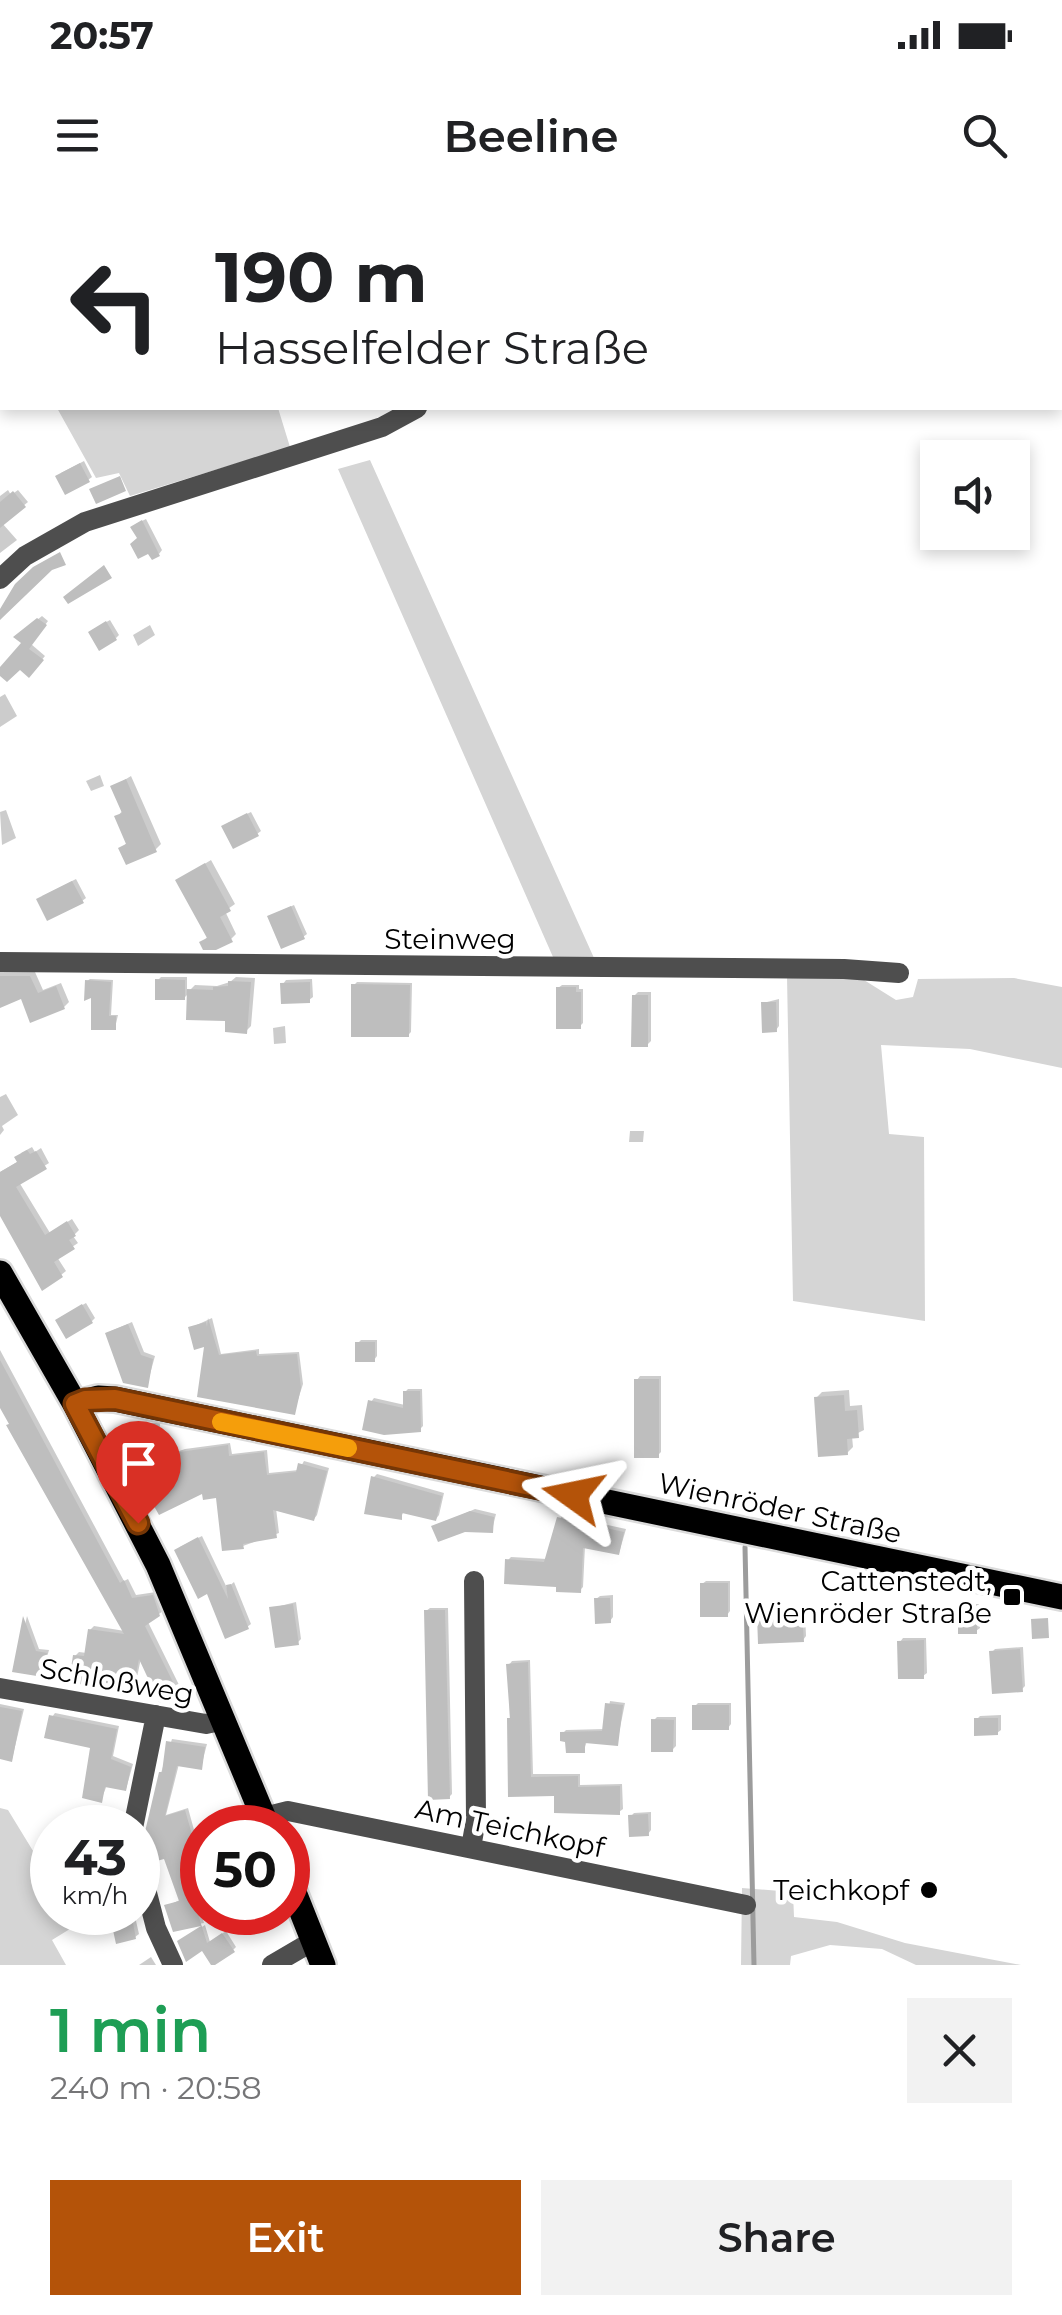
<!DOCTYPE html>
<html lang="en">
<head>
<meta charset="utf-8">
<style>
	:root { --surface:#fff; --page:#f2f2f2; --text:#202124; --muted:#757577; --accent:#b45309 }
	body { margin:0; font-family:Montserrat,sans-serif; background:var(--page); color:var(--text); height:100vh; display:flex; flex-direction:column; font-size:38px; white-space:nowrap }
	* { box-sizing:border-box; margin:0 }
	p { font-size:32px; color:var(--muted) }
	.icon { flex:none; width:55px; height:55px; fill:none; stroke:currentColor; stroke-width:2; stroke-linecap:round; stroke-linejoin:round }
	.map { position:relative; height:1765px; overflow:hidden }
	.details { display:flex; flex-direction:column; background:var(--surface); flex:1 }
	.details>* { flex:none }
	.hud { position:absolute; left:0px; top:0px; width:1062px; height:210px; box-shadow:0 5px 15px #0003; background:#fff; color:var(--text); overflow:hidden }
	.fabs { position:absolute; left:920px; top:240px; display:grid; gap:20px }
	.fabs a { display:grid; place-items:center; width:110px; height:110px; border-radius:0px; background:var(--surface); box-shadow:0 5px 15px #0003; font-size:50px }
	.speed { position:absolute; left:30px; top:1605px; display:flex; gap:20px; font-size:50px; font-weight:700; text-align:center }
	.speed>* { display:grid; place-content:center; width:130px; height:130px; border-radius:50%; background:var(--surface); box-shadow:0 5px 15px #0003; line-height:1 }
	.speed small { font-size:25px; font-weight:400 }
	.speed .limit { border:15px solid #d22; background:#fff; color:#111 }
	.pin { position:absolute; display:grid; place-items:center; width:85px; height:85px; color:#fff; margin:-102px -42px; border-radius:50% 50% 50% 0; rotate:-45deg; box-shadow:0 0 10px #0007 }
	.pin .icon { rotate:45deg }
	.me { position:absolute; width:110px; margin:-55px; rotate:282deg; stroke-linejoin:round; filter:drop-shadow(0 0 8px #0008) }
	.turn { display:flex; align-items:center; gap:35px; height:210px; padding:0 50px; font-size:45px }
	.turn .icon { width:130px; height:130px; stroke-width:2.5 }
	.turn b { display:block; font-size:70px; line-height:85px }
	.round { display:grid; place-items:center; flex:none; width:105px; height:105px; border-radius:0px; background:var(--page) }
	.head { display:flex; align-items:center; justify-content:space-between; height:170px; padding:0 50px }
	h1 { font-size:60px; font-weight:600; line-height:75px; color:#1e9e55 }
	.button { display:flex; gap:20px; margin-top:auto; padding:20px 50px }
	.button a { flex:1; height:115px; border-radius:0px; background:var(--accent); color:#fff; font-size:40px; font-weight:600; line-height:115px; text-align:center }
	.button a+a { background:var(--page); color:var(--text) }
	.status { display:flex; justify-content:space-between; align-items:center; height:70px; padding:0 50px; background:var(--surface); direction:ltr }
	.status svg { height:28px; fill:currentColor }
	header { display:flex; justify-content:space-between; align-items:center; height:130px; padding:0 50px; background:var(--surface); font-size:45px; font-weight:600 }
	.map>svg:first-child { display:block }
	.green { fill:#d5d5d5 }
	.shadow { fill:#0003 }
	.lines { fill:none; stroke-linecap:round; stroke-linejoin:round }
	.stream { stroke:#9c9c9c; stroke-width:5 }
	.building { fill:#bebebe }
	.major-casing { stroke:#dbdbdb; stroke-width:30 }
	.minor { stroke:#4e4e4e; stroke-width:20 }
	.major { stroke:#000; stroke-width:25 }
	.route-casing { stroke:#753606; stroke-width:25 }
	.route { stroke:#b45309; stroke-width:18 }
	.slow { stroke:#f59e0b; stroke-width:18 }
	.poi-dot { fill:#000; stroke:#fff; stroke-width:4 }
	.labels { text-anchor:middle; stroke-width:9; stroke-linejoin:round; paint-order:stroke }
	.street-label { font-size:28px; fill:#000; stroke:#fff }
	.poi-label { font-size:28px; fill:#000; stroke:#fff; text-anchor:end }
</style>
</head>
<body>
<div class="status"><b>20:57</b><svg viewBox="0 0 49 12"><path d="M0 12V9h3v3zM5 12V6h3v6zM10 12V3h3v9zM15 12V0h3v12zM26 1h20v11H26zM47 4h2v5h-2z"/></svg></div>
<header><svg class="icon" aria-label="menu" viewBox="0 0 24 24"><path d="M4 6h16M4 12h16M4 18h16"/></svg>Beeline<svg class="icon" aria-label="search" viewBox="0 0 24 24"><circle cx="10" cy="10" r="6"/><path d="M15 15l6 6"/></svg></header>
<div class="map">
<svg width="1062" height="1765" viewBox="0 0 1062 1765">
	<rect width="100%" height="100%" fill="#fff"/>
	<path class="green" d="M209 0H613L614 2H210Z
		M815 0H1062V169L1060 2H809Z
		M57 208H278L290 247 130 296 119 273 96 278Z
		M370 260 594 758 553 757 338 269Z
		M856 775 896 800 913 797 918 779 1014 778 1062 787V868L970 849 881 845 889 934 924 937 925 1121 793 1101 787 776Z
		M0 1608 8 1610 52 1682V1712L71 1713 78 1724 52 1740 66 1765H0Z
		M742 1688 793 1692 794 1717 837 1722 905 1743 1021 1765H916L882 1749 830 1745 791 1756 790 1765H741Z"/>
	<path class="shadow" d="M0 0H39L40 2H2L0 26Z
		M84 261 92 277 88 280 61 273Z
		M8 290 11 295 18 290 28 302 2 323 17 340 0 353V296Z
		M146 319 162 350 159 354 140 338 136 324Z
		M42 416 48 421 31 444 45 456 29 475 20 466 0 472 24 442 17 436Z
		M110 420 119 435 116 438 94 429Z
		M150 425 155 435 138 446 133 435Z
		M5 494 17 516 0 527V497Z
		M100 575 104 586 91 591 86 581Z
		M131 576 161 644 156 649 121 648 128 642 117 617 123 610 113 587Z
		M6 610 16 638 2 645 0 612Z
		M251 612 261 631 257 634 228 623Z
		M211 660 235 704 225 711 236 734 231 739 202 743 208 736 178 680Z
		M76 679 86 698 82 701 42 696Z
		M294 705 307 734 303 737 274 714Z
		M3 771 35 772 43 790 61 783 69 802 64 807 22 795 0 805V772Z
		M161 777H187V793L195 785 217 786 230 782 236 777 255 778 251 826 246 831 190 792 184 798 158 780Z
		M90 779 113 780 111 815H118L115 828 93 794 87 781Z
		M312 779 313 797 309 800 283 784 286 780Z
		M357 782 412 783 411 832 408 835 354 785Z
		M562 785H579V789H583V823L580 826 558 788Z
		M638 792H651V841L647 845 634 796Z
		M779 799V826L776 830 763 803Z
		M285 826 286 843 274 844 273 828Z
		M6 894 18 915 2 926 4 930 0 935V897Z
		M644 931 643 942H629L630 931Z
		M32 947 35 952 41 948 49 963 19 982 50 1033 72 1019 79 1030 73 1036 78 1043 57 1057 66 1071 61 1075 0 1013V972L19 961 21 953Z
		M86 1103 95 1118 92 1121 61 1117Z
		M212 1118 221 1154 259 1149V1154L299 1152 303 1184 294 1212 200 1195 207 1144 190 1128Z
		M132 1122 144 1152 155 1156 147 1185 111 1131Z
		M361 1140H377V1156L374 1160 357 1144Z
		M0 1150 124 1381 128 1379 136 1395 156 1392 163 1411 148 1422 183 1493 179 1496 141 1458 135 1487 131 1491 75 1456 79 1452 87 1453 90 1430 94 1426 125 1431 0 1203Z
		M640 1176H661V1252L658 1255 637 1180Z
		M408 1189H422L423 1226 419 1230 371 1202 374 1198 405 1205V1192Z
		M849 1190 850 1206 862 1205 864 1230 852 1236 853 1247 847 1253 816 1198 822 1192Z
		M147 1223H160L159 1258 185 1249 230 1243 232 1254 267 1250 269 1273 299 1270 304 1261 329 1268 317 1315 314 1319 276 1308 279 1333 243 1346 219 1295 204 1290 160 1312 142 1244 143 1226Z
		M377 1274 444 1293 439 1315 436 1319 404 1311 401 1317 373 1278Z
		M475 1309 496 1314 492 1330 434 1327Z
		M562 1315 626 1329 619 1353 585 1346 583 1387 580 1390 559 1385 508 1360 511 1357 547 1359Z
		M202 1336 227 1388 234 1382 251 1424 247 1427 209 1391 180 1347Z
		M706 1381H730V1411L727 1415 702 1384Z
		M613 1395V1417L610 1421 596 1399 600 1396Z
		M296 1402 301 1439 298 1442 272 1408Z
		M964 1404H979L980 1428 976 1431 960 1408Z
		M430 1408H448L452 1594 449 1597 426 1411Z
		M805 1411 806 1436 803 1440 760 1416 763 1413Z
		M27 1416 39 1449 49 1450 42 1475 15 1470Z
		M903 1438H926L927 1473 923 1476 900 1442Z
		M1023 1447 1025 1486 1022 1489 992 1452 995 1449Z
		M530 1460 533 1574H580V1585L622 1584 623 1609 619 1612 556 1593 511 1595 509 1465 512 1461Z
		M610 1501 625 1503 617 1543 587 1541 584 1550 563 1533 566 1530 605 1529Z
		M698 1503H731V1524L728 1528 695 1506Z
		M0 1504 24 1509 12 1559 0 1557Z
		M55 1513 119 1526 113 1556 133 1564 126 1589 107 1585 101 1600 93 1546 52 1517Z
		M1001 1515V1530L997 1533 977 1519 980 1516Z
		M657 1517H676V1546L672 1550 654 1520Z
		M172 1539 207 1544 201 1567 179 1564 166 1615 188 1608 202 1659V1692L195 1695 204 1723 175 1729 167 1706 182 1699 166 1656 161 1573Z
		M651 1612V1630L648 1634 631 1616 634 1613Z
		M112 1712H134L139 1734 135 1737Z
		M205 1725 210 1742 226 1731 236 1747 233 1750 203 1748 183 1738Z
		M151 1757 156 1765H139Z"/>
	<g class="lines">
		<path class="stream" d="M140 2 142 0
			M745 1347 754 1765"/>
	</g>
	<path class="building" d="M80 263 90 282 65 295 55 276Z
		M120 276 126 291 96 304 89 289Z
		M13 291 26 307 0 328V302Z
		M142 320 160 356 152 360 148 354 138 359 130 344 137 338 130 327Z
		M60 352 66 365 52 370 0 420V409L15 384 33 367Z
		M104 365 112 378 68 404 63 397Z
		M37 418 47 425 29 449 44 460 29 478 20 470 7 482 0 476V467L21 443 13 437Z
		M106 421 117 440 99 451 88 432Z
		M126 579 157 652 126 665 118 648 126 644 114 616 122 613 110 586Z
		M247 613 259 636 233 649 221 626Z
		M205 663 231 711 220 717 233 742 216 750H203L199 742 207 738 175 680Z
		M72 681 84 703 47 721 36 699Z
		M291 706 305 739 281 749 267 716Z
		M0 776H30L38 793 56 786 65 809 30 823 21 799 0 808Z
		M155 779 185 780V800H155Z
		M85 780 111 782 109 816H116V830H91V798L84 801Z
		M228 781 251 782 247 834 225 832V821L186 820 187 789 213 790V787L228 786Z
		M310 782V803L281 804 280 783Z
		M351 784 410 785 409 837H351Z
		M556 787H576V792H581V829H556Z
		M632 795H648V847H631Z
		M761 802H776L777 832 762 833Z
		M27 950 30 954 36 951 47 969 16 987 45 1035 67 1021 76 1036 69 1040 75 1049 54 1062 63 1077 42 1091 0 1016V972L17 962 14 957Z
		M82 1104 93 1123 66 1139 55 1120Z
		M208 1118 219 1155 256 1151 257 1156 297 1154 301 1188 295 1215 197 1197 204 1147 194 1150 188 1127 206 1122 207 1127Z
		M128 1124 141 1155 153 1159 148 1188 123 1183 105 1133Z
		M355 1142H375V1162H355Z
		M0 1160 120 1383 124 1380 132 1398 153 1395 160 1416 145 1426 181 1498 170 1504 159 1502 139 1459 132 1494 69 1482 73 1455 84 1456 88 1429 124 1434 6 1225 9 1224 0 1208Z
		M634 1179H659V1258H634Z
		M403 1191H420L421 1232 384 1235 362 1230 368 1200 403 1208Z
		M844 1195 845 1211 857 1210 859 1238 847 1239 848 1255 818 1257 814 1197Z
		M141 1225H158L157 1259 180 1252 228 1245 229 1256 264 1252 267 1275 296 1272 298 1263 327 1271 314 1321 273 1310 277 1338 243 1344 244 1349 222 1351 216 1298 203 1300 202 1294 159 1315 124 1253 140 1245Z
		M371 1276 442 1296 436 1321 402 1313V1320L364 1314Z
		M470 1311 494 1317 493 1333 465 1332 438 1342 431 1326Z
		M557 1317 624 1332 619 1355 583 1348 581 1393 556 1392V1387L504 1384 505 1359 544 1362Z
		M198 1337 228 1399 226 1385 231 1384 249 1429 225 1439 207 1394 198 1399 174 1350Z
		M700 1383H728V1417H700Z
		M594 1398H610L611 1423 595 1424Z
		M293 1404 299 1445 275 1448 269 1407Z
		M977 1406V1434H958V1407Z
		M424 1410H445L450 1599 428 1600Z
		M802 1413 804 1442 758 1444 757 1415Z
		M23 1416 36 1451 47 1453 43 1477 12 1472Z
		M1048 1418 1049 1438 1032 1439 1031 1419Z
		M924 1440V1479H898L897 1441Z
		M1020 1449 1023 1492 992 1494 989 1451Z
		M528 1462 531 1577 578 1576V1587L620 1586V1615L554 1613V1596L508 1597 507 1518H510L506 1464Z
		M605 1503 623 1505 618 1546 585 1543V1553H566L565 1542 560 1541V1532L602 1531Z
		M692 1505H729V1530H692Z
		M0 1507 22 1511 12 1562 0 1559Z
		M49 1515 117 1529 111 1559 131 1567 126 1591 105 1587 102 1603 82 1598 90 1548 44 1538Z
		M974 1518H998V1535L974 1536Z
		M651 1519 674 1520 673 1552H651Z
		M166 1541 205 1547 202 1570 177 1566 165 1616 185 1610 202 1669V1695L193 1698 207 1743 222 1733 235 1752 215 1765H211L202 1751 186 1762 177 1741 201 1726 173 1732 164 1705 179 1701 164 1659 153 1662 144 1636 159 1572H162Z
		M648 1614 649 1636 629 1637 628 1615Z
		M109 1712H131L136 1739 116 1744Z"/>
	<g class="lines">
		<defs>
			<path id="major" d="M0 1073 75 1204 158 1365 268 1628
				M75 1204 98 1198 115 1199 1062 1397
				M288 1677 323 1765"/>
		</defs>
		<use href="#major" class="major-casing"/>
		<path class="minor" d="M755 2 762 0
			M0 75H2
			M0 379 25 356 85 322 382 227 417 208
			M0 762 844 769 899 773
			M0 1488 206 1524 225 1520
			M264 1617 288 1611 746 1705
			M133 1628 156 1515
			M471 1648 476 1619 474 1381
			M138 1658 156 1728 173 1765
			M272 1765 313 1741"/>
		<use href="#major" class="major"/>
	</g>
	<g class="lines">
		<defs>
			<path id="route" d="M138 1323 75 1204 85 1200 115 1199 573 1295"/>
		</defs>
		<use href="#route" class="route-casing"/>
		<use href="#route" class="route"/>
		<path class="slow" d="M221 1222 348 1248"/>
	</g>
	<g class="poi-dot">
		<rect x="1002" y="1387" width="20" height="20" rx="5"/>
		<circle cx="929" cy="1690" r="10"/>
	</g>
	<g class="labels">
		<g class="street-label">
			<text x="450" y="749">Steinweg</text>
			<text transform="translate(780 1308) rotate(12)" y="10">Wienröder Straße</text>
			<text transform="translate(117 1481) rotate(10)" y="10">Schloßweg</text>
			<text transform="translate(510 1628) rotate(12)" y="10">Am Teichkopf</text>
		</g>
		<g class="poi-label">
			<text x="992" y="1391">Cattenstedt,<tspan x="992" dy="32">Wienröder Straße</tspan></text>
			<text x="909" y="1700">Teichkopf</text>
		</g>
	</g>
</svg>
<div class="fabs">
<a><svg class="icon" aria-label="sound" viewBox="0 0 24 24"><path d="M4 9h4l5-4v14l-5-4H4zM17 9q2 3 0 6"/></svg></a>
</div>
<div class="speed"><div>43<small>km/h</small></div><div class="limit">50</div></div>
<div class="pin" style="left:138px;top:1323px;background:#d93025"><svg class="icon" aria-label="arrive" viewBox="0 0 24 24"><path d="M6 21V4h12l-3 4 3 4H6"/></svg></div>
<svg class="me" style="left:573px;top:1295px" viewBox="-20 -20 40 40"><path d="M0-17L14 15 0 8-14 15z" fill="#b45309" stroke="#fff" stroke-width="4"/></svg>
<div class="hud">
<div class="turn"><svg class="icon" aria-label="left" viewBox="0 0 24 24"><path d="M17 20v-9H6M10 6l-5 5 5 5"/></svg><div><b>190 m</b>Hasselfelder Straße</div></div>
</div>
</div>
<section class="details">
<div class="head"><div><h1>1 min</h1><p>240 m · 20:58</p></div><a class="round"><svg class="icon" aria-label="close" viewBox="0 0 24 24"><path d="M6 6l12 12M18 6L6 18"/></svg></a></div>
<div class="button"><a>Exit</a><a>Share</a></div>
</section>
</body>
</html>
